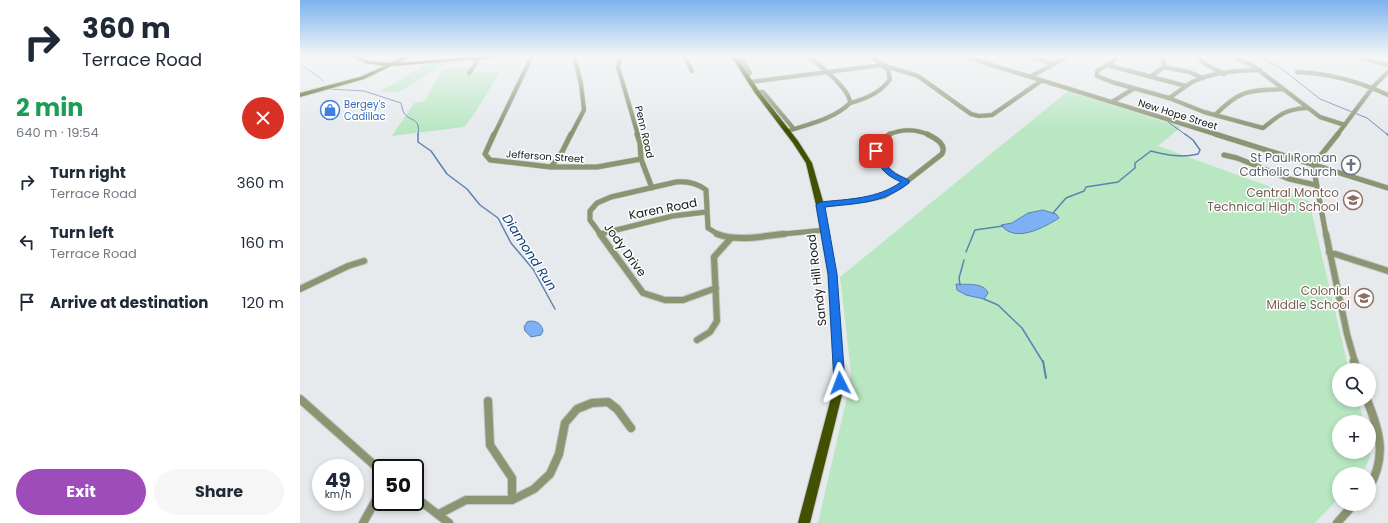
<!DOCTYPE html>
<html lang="en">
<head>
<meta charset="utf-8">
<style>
	:root { --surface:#fff; --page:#f6f6f7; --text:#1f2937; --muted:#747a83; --accent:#9f4cbb }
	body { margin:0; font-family:Poppins,sans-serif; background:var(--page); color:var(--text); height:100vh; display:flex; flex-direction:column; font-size:15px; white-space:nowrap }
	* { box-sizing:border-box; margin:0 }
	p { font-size:13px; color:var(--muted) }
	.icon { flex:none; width:22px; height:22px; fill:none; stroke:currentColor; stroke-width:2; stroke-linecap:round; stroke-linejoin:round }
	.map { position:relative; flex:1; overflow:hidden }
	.side { display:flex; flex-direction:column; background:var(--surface); width:300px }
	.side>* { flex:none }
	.banner { background:#fff; color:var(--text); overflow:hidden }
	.controls { position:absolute; left:1032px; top:363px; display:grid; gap:8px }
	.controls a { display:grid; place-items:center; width:44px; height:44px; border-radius:50%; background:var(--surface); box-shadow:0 2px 6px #0003; font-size:20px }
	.speed { position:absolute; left:12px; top:459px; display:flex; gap:8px; font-size:20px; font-weight:700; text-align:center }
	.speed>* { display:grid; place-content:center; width:52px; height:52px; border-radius:50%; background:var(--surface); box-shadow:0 2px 6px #0003; line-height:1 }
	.speed small { font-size:10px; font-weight:400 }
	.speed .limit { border:2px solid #111; border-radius:6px; background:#fff; color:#111 }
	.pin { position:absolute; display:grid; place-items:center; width:34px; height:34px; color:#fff; margin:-17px; border-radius:8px; box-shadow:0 2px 6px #0006 }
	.me { position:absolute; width:44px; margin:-22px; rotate:357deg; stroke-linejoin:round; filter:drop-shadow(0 0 3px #0008) }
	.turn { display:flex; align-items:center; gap:14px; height:84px; padding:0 16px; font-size:18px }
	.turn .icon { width:52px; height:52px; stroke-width:2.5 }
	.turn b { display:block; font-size:28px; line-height:34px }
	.round { display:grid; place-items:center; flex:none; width:42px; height:42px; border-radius:21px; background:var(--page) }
	.summary { display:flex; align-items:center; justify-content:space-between; height:68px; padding:0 16px }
	h1 { font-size:24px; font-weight:700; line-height:30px; color:#1e9e55 }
	.action { display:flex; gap:8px; margin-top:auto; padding:8px 16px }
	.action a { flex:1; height:46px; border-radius:24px; background:var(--accent); color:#fff; font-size:16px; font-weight:700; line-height:46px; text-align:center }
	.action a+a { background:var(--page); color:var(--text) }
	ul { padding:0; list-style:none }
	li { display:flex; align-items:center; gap:12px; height:60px; padding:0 16px }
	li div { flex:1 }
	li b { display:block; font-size:15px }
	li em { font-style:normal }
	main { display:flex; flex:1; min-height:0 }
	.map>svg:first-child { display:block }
	.green { fill:#b8e7c2 }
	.water { fill:#7eb0f5; stroke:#5e82b2 }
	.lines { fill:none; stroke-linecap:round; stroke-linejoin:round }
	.stream-far2 { stroke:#5e82b2; stroke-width:1 }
	.stream-far1 { stroke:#5e82b2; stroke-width:1.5 }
	.stream { stroke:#5e82b2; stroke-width:2 }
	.minor-far3-casing { stroke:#c5c8cb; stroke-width:5 }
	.minor-far2-casing { stroke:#c5c8cb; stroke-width:6 }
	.minor-far1-casing { stroke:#c5c8cb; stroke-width:8 }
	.minor-casing { stroke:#c5c8cb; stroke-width:10 }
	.major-casing { stroke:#c5c8cb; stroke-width:2 }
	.minor-far3 { stroke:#8c9572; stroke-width:4 }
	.minor-far2 { stroke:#8c9572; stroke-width:5 }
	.minor-far1 { stroke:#8c9572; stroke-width:6 }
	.minor { stroke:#8c9572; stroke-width:8 }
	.major { fill:#425000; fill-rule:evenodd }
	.route { fill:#1a73e8; stroke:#114b97 }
	.labels { text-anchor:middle; stroke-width:3; stroke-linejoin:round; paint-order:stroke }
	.far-shop-label { font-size:10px; fill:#366cbe; stroke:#fff; text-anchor:start }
	.far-street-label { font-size:10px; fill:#141516; stroke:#fff }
	.worship-label { font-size:12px; fill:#5b616d; stroke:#fff; text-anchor:end }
	.education-label { font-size:12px; fill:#785e54; stroke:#fff; text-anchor:end }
	.street-label { font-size:12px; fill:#141516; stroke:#fff }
	.water-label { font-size:13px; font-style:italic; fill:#12427f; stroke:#fff }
</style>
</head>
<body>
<main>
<section class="side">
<div class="banner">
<div class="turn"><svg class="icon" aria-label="right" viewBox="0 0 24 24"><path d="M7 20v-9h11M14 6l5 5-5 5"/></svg><div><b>360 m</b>Terrace Road</div></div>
</div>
<div class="summary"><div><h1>2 min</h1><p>640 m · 19:54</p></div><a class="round" style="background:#d93025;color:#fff"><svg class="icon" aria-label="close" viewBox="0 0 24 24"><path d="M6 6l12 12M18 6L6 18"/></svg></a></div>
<ul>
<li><svg class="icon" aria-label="right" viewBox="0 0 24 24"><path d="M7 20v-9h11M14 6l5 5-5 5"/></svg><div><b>Turn right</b><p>Terrace Road</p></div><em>360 m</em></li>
<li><svg class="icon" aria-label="left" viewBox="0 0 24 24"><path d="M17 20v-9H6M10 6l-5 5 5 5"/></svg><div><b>Turn left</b><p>Terrace Road</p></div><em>160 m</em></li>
<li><svg class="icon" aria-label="arrive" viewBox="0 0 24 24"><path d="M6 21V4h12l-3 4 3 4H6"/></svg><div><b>Arrive at destination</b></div><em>120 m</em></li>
</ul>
<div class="action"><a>Exit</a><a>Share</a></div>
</section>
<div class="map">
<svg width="1088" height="523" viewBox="0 0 1088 523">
	<rect width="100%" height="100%" fill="#e7eaed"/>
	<path class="green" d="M148 62 99 92H80L126 64Z
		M173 67 169 73 200 72 174 114 164 127 92 136 114 103 125 101 142 70Z
		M768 91 881 127 858 146 1009 201 1049 370H1039V400H1058L1064 422H1039V452H1069V439C1073 453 1069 464 1060 474H1039V498L1015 523H518L549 388 551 373 540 277Z"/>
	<path class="water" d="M743 210 756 214 759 218C745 227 715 244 701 225L712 223 728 213Z
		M656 284C666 285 684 282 688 293L684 299 666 295 657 290Z
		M230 321C237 321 242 324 243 331L241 335 231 337 225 331 224 327 227 322Z"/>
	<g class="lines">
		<path class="stream-far2" d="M959 56 982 69 1020 99 1067 118 1088 135
			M0 62C6 71 16 73 23 81
			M29 89 64 91 101 103C102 106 102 110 104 113 110 122 121 117 118 135
			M868 122 886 135"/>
		<path class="stream-far1" d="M118 134V142L131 151 147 174 167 189 180 205 198 218 211 243 233 269 255 309
			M1087 134 1088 135
			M753 213 766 198 784 191 786 187 818 182 835 168V163L851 151C867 155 881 158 898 154L900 150 893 140 885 134
			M666 252 675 230 703 226
			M660 285 659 278 664 260
			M684 299 698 305 722 328 743 362"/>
		<path class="stream" d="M743 361 746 378"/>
		<defs>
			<path id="minor-far3" d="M166 56 174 59
				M321 56 318 67 338 135
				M384 56 392 71
				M440 56 450 73 445 74
				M663 56 918 135
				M729 56 754 64
				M817 56 813 61 797 71V76L812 82 869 98 904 112 963 128C979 115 986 109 1007 108
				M897 56 905 64 924 74
				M931 56 952 65 1020 117 1045 125
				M1056 56 1088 65
				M807 65 886 86
				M864 67 889 72 903 78
				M997 72C1028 73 1060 82 1088 95
				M169 73 179 59
				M730 77 768 56
				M850 77 864 67V62L861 56
				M450 82 582 65 618 76 671 114 679 116 692 115 741 81
				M457 92H463L494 129
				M869 98C877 93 884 87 892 82 913 72 938 70 960 70
				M812 102 833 89
				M550 103C566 99 581 93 590 79L588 70 571 56
				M915 115C941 89 948 91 983 89
				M488 131C509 124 534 119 550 103 550 89 518 63 507 56
				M194 135 232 56
				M271 135 284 110 281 84 274 56
				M588 135C601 129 616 129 629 135
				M1037 135 1073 87 1088 72"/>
			<path id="minor-far2" d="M194 134 185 154 190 160 251 167H297L341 159
				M337 134 340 143 341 159 352 188
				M590 134 576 145C578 164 589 174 606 181
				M915 134 1088 188
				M924 155 937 158 989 179 1016 185
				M1013 165 1026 235
				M1013 165 1038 134
				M251 167 262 152 271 134
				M520 205 566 200 584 196 601 186 642 154C647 144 635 138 627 134
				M300 234 373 216 406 212
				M301 235 290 220V211L297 203 311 197 376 182C387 181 397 183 406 190L408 228 419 235
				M473 235 525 230"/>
			<path id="minor-far1" d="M300 234 343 293 365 300H383L416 288
				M417 234C438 242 463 236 484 234
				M1026 234 1047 334 1055 362
				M1029 252 1088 271
				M0 289 48 266 64 261
				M397 340 410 332 417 321 414 257 431 238"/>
			<path id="minor" d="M1054 361 1057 370
				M0 399 81 471
				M1067 400C1080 432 1087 456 1069 488
				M188 401 190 445 212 478V500
				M115 497 149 523
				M139 514 166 500H212L234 489 250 474 259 454 265 423 277 409 292 403 308 402 317 409 331 428
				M63 523 81 491
				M1037 523 1054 504"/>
			<path id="major" d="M51 56H58L68 61 90 63 105 56H112L98 63 188 56H215L91 66 64 79 0 97V93L60 77 85 66 65 63Z
				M431 56H436L459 91 498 141 512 163 524 205 536 274 545 383 510 523H498L535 383 528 274 516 205 506 163 493 143 455 93Z"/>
		</defs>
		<use href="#minor-far3" class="minor-far3-casing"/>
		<use href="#minor-far2" class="minor-far2-casing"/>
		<use href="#minor-far1" class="minor-far1-casing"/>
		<use href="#minor" class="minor-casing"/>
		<use href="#major" class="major-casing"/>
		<use href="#minor-far3" class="minor-far3"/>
		<use href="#minor-far2" class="minor-far2"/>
		<use href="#minor-far1" class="minor-far1"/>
		<use href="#minor" class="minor"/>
		<use href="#major" class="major"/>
	</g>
	<linearGradient id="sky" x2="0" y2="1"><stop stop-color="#7db2ed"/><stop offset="0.43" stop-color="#f4f6f7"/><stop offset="1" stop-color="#f4f6f7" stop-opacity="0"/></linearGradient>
	<rect width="1088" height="130" fill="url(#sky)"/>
	<path class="route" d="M576 149C584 152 583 163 589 168 594 174 602 177 609 180V183C581 204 558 203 525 207L537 274 545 383 544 386 540 388 536 386 534 383 528 274 516 205 520 202C549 199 577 199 601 182 583 174 580 168 573 151Z"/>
	<defs>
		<symbol id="shop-ring" viewBox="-11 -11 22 22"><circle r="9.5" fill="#fff" stroke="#3f7fe0" stroke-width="1.5"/><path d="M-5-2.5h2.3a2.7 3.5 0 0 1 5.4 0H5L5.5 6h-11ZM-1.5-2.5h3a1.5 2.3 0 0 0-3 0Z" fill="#3f7fe0"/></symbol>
		<symbol id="church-ring" viewBox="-11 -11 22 22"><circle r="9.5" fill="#fff" stroke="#6b7280" stroke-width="1.5"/><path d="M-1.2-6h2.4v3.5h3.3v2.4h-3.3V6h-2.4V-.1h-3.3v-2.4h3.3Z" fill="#6b7280"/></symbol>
		<symbol id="school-ring" viewBox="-11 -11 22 22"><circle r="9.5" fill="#fff" stroke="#8d6e63" stroke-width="1.5"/><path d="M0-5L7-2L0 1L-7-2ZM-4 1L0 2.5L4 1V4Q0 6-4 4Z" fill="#8d6e63"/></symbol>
	</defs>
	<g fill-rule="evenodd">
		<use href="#shop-ring" x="19" y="99" width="22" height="22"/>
		<use href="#church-ring" x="1040" y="154" width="22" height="22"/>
		<use href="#school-ring" x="1042" y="189" width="22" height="22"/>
		<use href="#school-ring" x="1053" y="287" width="22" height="22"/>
	</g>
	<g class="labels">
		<g class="far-shop-label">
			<text x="44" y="108">Bergey's<tspan x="44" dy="12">Cadillac</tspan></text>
		</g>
		<g class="far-street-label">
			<text transform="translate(878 114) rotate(17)" y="4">New Hope Street</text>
			<text transform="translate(345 132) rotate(77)" y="4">Penn Road</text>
			<text transform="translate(245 156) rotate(4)" y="4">Jefferson Street</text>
		</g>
		<g class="worship-label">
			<text x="1037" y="162">St Paul Roman<tspan x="1037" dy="14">Catholic Church</tspan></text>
		</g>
		<g class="education-label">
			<text x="1039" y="197">Central Montco<tspan x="1039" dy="14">Technical High School</tspan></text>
			<text x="1050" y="295">Colonial<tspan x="1050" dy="14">Middle School</tspan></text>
		</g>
		<g class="street-label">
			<text transform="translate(363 209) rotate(-11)" y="4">Karen Road</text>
			<text transform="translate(325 250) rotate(54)" y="4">Jody Drive</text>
			<text transform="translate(517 280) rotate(-97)" y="4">Sandy Hill Road</text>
		</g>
		<g class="water-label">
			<text transform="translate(230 252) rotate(57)" y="5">Diamond Run</text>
		</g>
	</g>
</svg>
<div class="controls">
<a><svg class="icon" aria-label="search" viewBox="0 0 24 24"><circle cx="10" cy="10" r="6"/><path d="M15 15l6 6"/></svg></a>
<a>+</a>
<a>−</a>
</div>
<div class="speed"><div>49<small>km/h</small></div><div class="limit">50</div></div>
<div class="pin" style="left:576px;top:151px;background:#d93025"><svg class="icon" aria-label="arrive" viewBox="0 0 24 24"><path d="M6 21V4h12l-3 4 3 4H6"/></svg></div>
<svg class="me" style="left:540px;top:383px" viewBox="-20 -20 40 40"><path d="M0-17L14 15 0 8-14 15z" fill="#1a73e8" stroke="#fff" stroke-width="4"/></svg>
</div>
</main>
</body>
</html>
